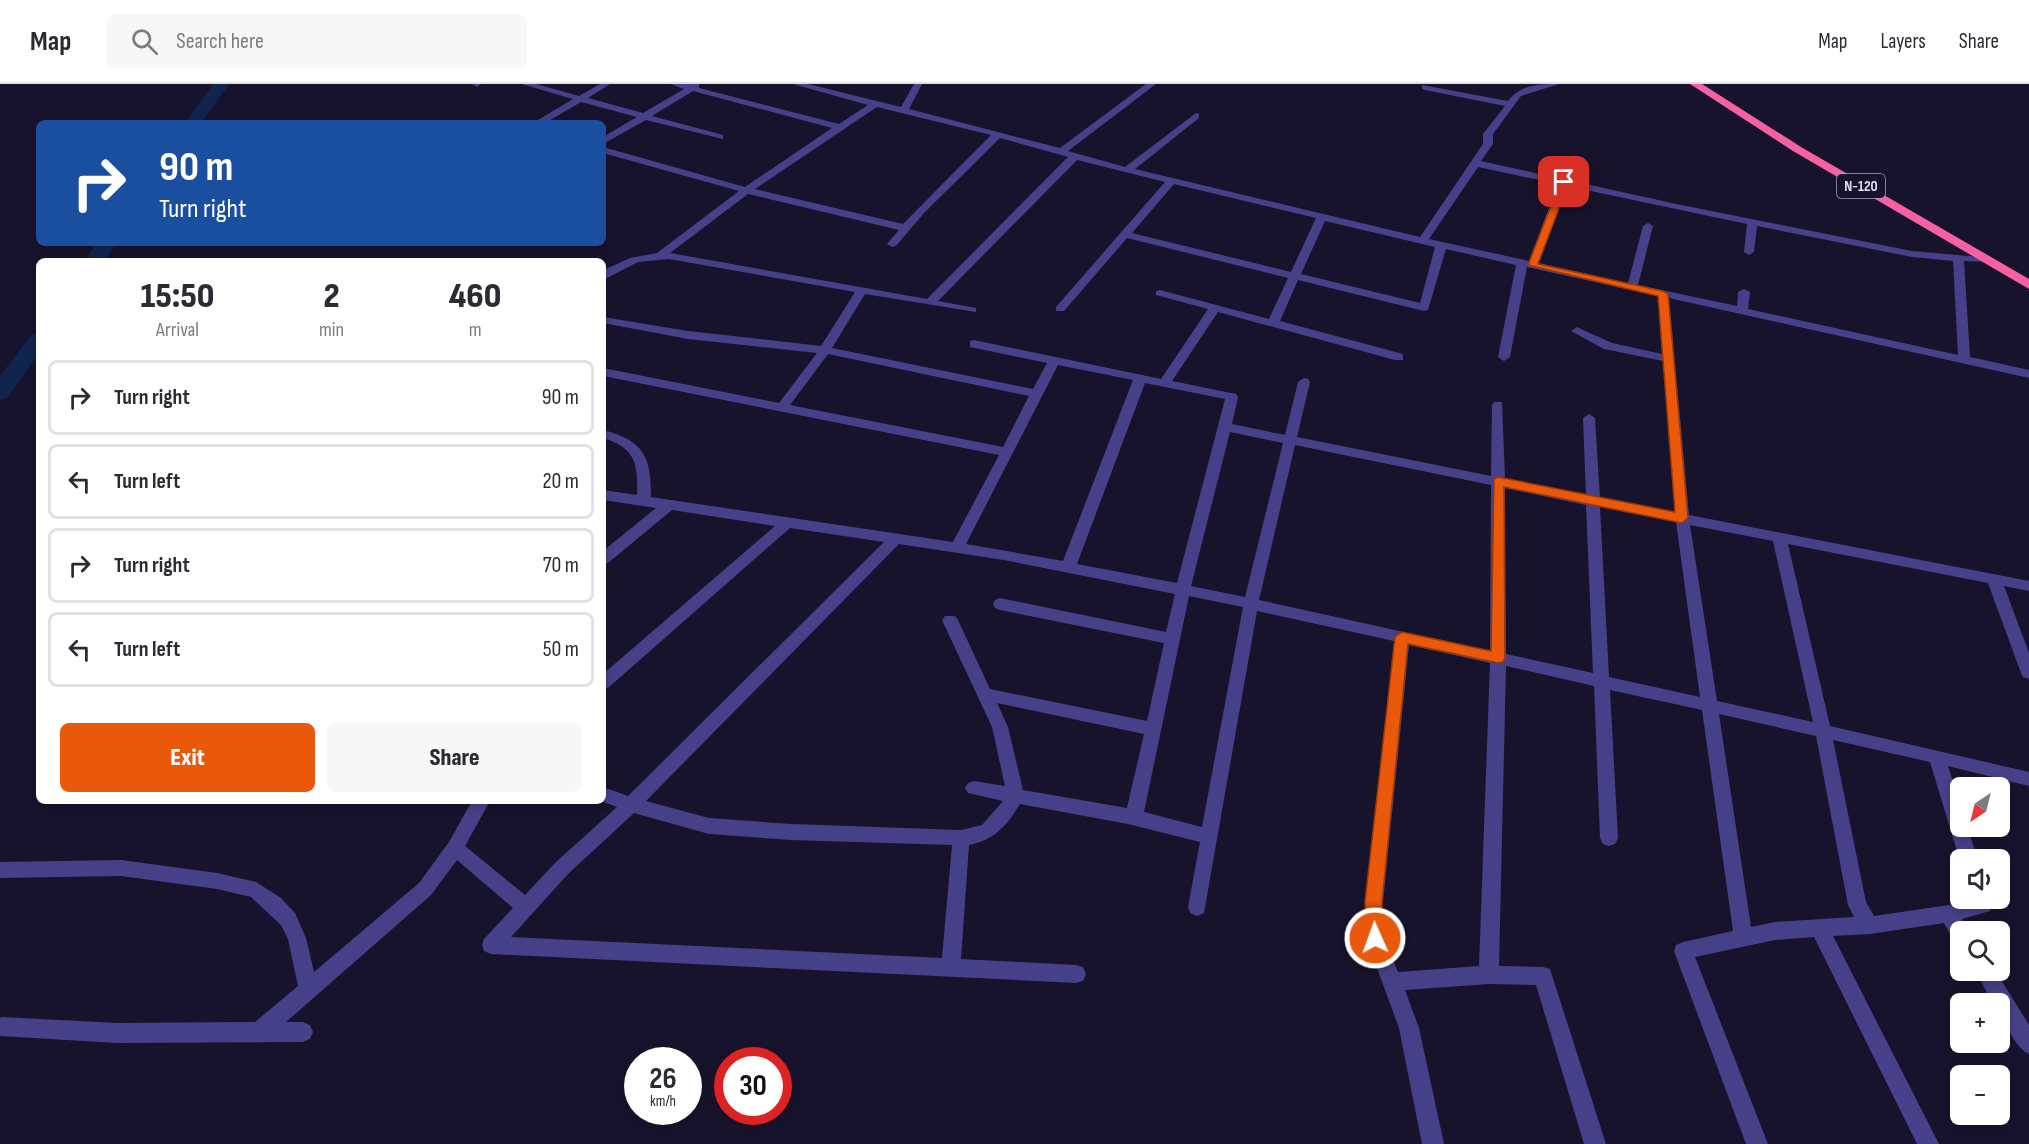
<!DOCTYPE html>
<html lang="en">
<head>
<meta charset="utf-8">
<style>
	:root { --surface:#fff; --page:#f7f7f7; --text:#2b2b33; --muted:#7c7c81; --line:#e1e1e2; --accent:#ea580c }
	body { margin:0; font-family:"Sofia Sans Condensed",sans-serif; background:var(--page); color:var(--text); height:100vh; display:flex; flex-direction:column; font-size:22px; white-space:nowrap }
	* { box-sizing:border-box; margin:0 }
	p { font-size:20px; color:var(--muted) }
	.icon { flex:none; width:33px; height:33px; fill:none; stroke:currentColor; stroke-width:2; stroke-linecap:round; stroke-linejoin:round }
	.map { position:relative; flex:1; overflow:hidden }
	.sheet { position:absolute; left:36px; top:174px; width:570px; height:546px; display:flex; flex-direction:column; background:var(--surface); border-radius:9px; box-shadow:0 3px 9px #0003 }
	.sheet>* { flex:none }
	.hud { position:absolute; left:36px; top:36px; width:570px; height:126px; border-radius:9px; box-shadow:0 3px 9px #0003; background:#1a4fa0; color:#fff; overflow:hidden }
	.needle { width:39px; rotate:215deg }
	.buttons { position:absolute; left:1950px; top:693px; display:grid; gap:12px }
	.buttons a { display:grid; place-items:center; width:60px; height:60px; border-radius:9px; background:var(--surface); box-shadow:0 3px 9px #0003; font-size:30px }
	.speed { position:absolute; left:624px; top:963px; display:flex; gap:12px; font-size:30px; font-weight:700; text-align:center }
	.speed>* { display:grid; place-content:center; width:78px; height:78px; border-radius:50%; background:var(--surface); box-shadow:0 3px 9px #0003; line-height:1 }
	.speed small { font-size:15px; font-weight:400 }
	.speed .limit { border:9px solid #d22; background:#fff; color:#111 }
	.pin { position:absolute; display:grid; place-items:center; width:51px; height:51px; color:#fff; margin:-26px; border-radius:12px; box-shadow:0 3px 9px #0006 }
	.me { position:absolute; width:66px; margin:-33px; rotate:358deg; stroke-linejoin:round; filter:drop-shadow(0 0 4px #0008) }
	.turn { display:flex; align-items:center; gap:21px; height:126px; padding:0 24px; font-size:27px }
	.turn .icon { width:78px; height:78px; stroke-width:2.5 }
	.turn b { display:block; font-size:42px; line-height:51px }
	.eta { display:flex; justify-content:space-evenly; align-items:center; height:102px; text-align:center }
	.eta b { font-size:36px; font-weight:800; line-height:42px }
	.button { display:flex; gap:12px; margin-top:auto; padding:12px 24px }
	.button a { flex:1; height:69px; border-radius:9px; background:var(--accent); color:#fff; font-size:24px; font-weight:800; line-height:69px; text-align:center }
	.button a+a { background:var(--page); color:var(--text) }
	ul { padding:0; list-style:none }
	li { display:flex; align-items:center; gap:18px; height:75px; margin:0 12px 9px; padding:0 12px; border:3px solid var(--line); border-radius:9px }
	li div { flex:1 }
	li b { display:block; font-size:22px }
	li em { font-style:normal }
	header { display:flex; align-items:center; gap:36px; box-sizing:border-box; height:84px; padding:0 30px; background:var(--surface); border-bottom:2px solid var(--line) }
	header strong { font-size:28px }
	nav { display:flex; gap:33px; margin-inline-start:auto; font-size:21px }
	.search { width:420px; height:54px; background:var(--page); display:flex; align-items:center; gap:15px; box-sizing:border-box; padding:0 21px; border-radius:9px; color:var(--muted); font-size:22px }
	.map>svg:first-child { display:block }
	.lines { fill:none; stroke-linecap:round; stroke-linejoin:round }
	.canal { fill:#10254e; fill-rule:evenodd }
	.minor { fill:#464088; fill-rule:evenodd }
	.highway { fill:#f860a4; fill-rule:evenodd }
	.route { fill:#ea580c; stroke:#983908; stroke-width:1.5 }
	.labels { text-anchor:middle; stroke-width:5; stroke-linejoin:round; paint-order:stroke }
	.shield { fill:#18132c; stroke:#a7a2bf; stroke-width:1.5 }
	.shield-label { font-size:15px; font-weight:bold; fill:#e4dffe }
</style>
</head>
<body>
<header>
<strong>Map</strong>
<div class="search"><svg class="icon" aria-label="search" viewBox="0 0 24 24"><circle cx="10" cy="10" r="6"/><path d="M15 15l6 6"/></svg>Search here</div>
<nav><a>Map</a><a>Layers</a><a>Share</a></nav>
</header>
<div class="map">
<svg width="2029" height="1060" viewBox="0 0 2029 1060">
	<rect width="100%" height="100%" fill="#18132c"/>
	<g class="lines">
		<path class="canal" d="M213 0H229L201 39H185Z
			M97 159H117L104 177H84Z
			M39 248V269L8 313 0 315V292L32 250Z"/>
		<path class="minor" d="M472 0H481L477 3Z
			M522 0H536L579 12 600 0H610L588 14 643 29 684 5 671 0H699V4L839 40 868 21 793 0H808L901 23 914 0H922L909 25 1060 64 1146 0H1156L1068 67 1125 83 1196 29 1199 30V34L1135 85 1420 153 1483 60V50L1505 22 1425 6 1422 5V1L1508 17C1521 0 1540 0 1559 0L1521 12 1493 50V60L1481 77 1681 121 1912 167 1991 174V178L1964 177 1970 273 2029 286V294L1669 214 1689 431 2029 497V507L2004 502 2029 569V595L2023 593 2021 589 1988 499 1788 460 1830 642 2029 688V702L1948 682 1960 720V742H1967L1978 776 1960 777 1930 678 1833 656 1866 818 1874 832 1949 821 1972 814H1990L1992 821 1990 827 1962 835 1969 848H1960V858L1953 855 1944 839 1870 850 1833 852 1939 1060H1917L1814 853 1775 856 1695 873 1768 1060H1746L1674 867 1676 861 1683 858 1733 847 1702 626 1610 606 1618 754 1615 760 1609 762 1603 760 1600 754 1594 602 1506 582 1499 882 1543 883 1550 885 1606 1060H1584L1536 901 1490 900 1405 906 1419 944 1444 1060H1422L1399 944 1366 854 1365 818 1394 557 1257 527 1204 829 1197 832 1190 829 1188 823 1200 758 1128 740 1020 720C1007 741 995 756 969 761L961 875 1076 881 1083 883 1086 890 1083 897 1076 899 491 870 484 867 482 861 484 855 513 824 457 776 431 811 286 938H303L310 941 313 948 310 955 303 958 117 959 0 952V934L2 933 117 939 255 938 298 902 288 855 281 841 251 813 217 805 121 792 0 794V778L121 776 217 789 256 798 281 814 295 829 306 854 314 888 419 799 449 758 472 717H490L465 762 525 811 556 778 617 723 601 717 603 703 628 712 884 458 790 444 609 603 603 605V590L775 442 672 426 608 479 603 480V467L656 424 603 416V406L637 411C638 380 636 364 603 354V346C644 357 651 372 651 413L953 458 999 371 603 292V284L779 319 817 269 688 255 603 239V233L688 247 821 262 855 208 669 175 638 178 603 196V188L606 185 630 174 657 169 739 107 603 69V63L745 103 832 44 693 7 652 32 723 51V55L646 36 603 60V53L637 33 581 18 545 39H533L573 15ZM877 23 991 51 903 140 755 105ZM1000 54 1068 73 927 215 670 169 748 110 899 146 887 160 892 163 896 162 924 129ZM1077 76 1165 98 1056 223V227H1064L1127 154 1288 194 1269 235 1160 206 1156 207V211L1208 225 1161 295 974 256 970 257V263L1047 279 1033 305 832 264 865 210 976 228V224L938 217ZM1478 83 1558 100 1529 177 1429 155ZM1174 100 1316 134 1291 188 1132 149ZM1567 102 1747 140 1744 168 1749 171 1754 168 1757 142 1912 173 1953 177 1958 271 1748 225 1750 208 1744 205 1738 208 1737 222 1638 201 1653 142 1648 139 1643 142 1628 199 1539 179ZM1325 137 1435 163 1420 219 1301 190ZM1446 165 1516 181 1498 273 1504 277 1510 273 1527 183 1658 212 1662 270 1612 259 1581 245 1577 243 1571 247 1604 265 1663 277 1675 428 1600 414 1595 334 1589 330 1583 334 1586 411 1505 395 1502 318H1494L1492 321 1491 392 1297 353 1310 298 1308 295 1304 294 1298 298 1285 351 1232 340 1238 313 1236 310 1172 297 1218 228 1395 276H1403V270L1280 237 1298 196 1424 227 1428 226ZM828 270 1029 312 1003 363 790 321ZM1058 281 1133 296 1063 477 966 460ZM1145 299 1225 315 1177 499 1077 480ZM1230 348 1283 359 1245 513 1191 502ZM1295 361 1491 401 1490 567 1259 516ZM1505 404 1586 421 1593 589 1506 570ZM1600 423 1676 438 1700 613 1609 593ZM1690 441 1773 457 1813 638 1717 617ZM899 460 1004 476 1175 510 1166 548 1000 514 995 516 993 520 995 524 1000 526 1164 559 1147 637 990 605 958 536 955 532H945L942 536 992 643 1005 702 974 697 968 699 965 704 968 709 1003 717 982 741 961 746 791 740 709 734 646 717ZM1189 512 1243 523 1202 743 1144 728ZM1409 561 1490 579 1479 882 1398 888 1384 854 1383 818ZM997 619 1144 650 1127 724 1023 706 1008 643ZM1719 630 1816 652 1848 821 1854 833 1775 838 1751 843ZM634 729 709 750 791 756 952 761 942 874 511 853 568 790Z
			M1975 886H1995L2029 941V970C2016 965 2000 934 2000 920H1993Z"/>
		<path class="highway" d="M1690 0H1702L1801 63 2029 195V205L1793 67Z"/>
	</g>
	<path class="route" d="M1561 96 1569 98 1538 180 1663 207 1668 210 1688 434 1682 439 1504 403 1505 574 1503 578 1498 579 1408 560 1382 818 1383 854 1381 859 1375 862 1369 859 1366 854 1365 818 1395 553 1402 548 1491 567 1494 395 1498 393 1675 428 1658 212 1528 181Z"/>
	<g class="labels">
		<rect class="shield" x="1837" y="90" width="48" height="24" rx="4.5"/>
		<g class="shield-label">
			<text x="1861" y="107">N-120</text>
		</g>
	</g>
</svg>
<div class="buttons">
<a><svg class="needle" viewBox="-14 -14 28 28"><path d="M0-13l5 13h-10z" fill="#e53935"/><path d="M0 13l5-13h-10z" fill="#7c7c81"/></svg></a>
<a><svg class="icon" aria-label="sound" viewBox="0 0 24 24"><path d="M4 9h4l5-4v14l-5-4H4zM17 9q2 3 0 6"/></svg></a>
<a><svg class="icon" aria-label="search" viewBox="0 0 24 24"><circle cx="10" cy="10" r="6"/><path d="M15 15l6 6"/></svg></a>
<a>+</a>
<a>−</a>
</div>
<div class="speed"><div>26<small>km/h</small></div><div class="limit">30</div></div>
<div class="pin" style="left:1564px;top:98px;background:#d93025"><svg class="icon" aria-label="arrive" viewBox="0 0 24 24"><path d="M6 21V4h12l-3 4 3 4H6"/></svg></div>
<svg class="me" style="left:1375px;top:854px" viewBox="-20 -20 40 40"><circle r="17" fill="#ea580c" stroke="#fff" stroke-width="3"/><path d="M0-11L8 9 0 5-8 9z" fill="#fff"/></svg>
<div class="hud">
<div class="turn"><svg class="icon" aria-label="right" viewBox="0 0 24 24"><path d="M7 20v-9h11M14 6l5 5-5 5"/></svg><div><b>90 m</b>Turn right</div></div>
</div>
<section class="sheet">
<div class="eta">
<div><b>15:50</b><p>Arrival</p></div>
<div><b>2</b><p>min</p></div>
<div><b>460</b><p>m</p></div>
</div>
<ul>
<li><svg class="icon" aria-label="right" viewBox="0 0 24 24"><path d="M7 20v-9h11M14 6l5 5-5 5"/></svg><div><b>Turn right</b></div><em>90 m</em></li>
<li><svg class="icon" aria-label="left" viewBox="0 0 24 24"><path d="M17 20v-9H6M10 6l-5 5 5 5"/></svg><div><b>Turn left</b></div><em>20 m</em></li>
<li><svg class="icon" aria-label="right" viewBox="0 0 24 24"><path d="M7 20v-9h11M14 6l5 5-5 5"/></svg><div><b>Turn right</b></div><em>70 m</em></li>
<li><svg class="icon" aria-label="left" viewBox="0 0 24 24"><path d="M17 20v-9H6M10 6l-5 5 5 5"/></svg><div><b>Turn left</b></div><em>50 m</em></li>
</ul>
<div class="button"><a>Exit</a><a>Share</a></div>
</section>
</div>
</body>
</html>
